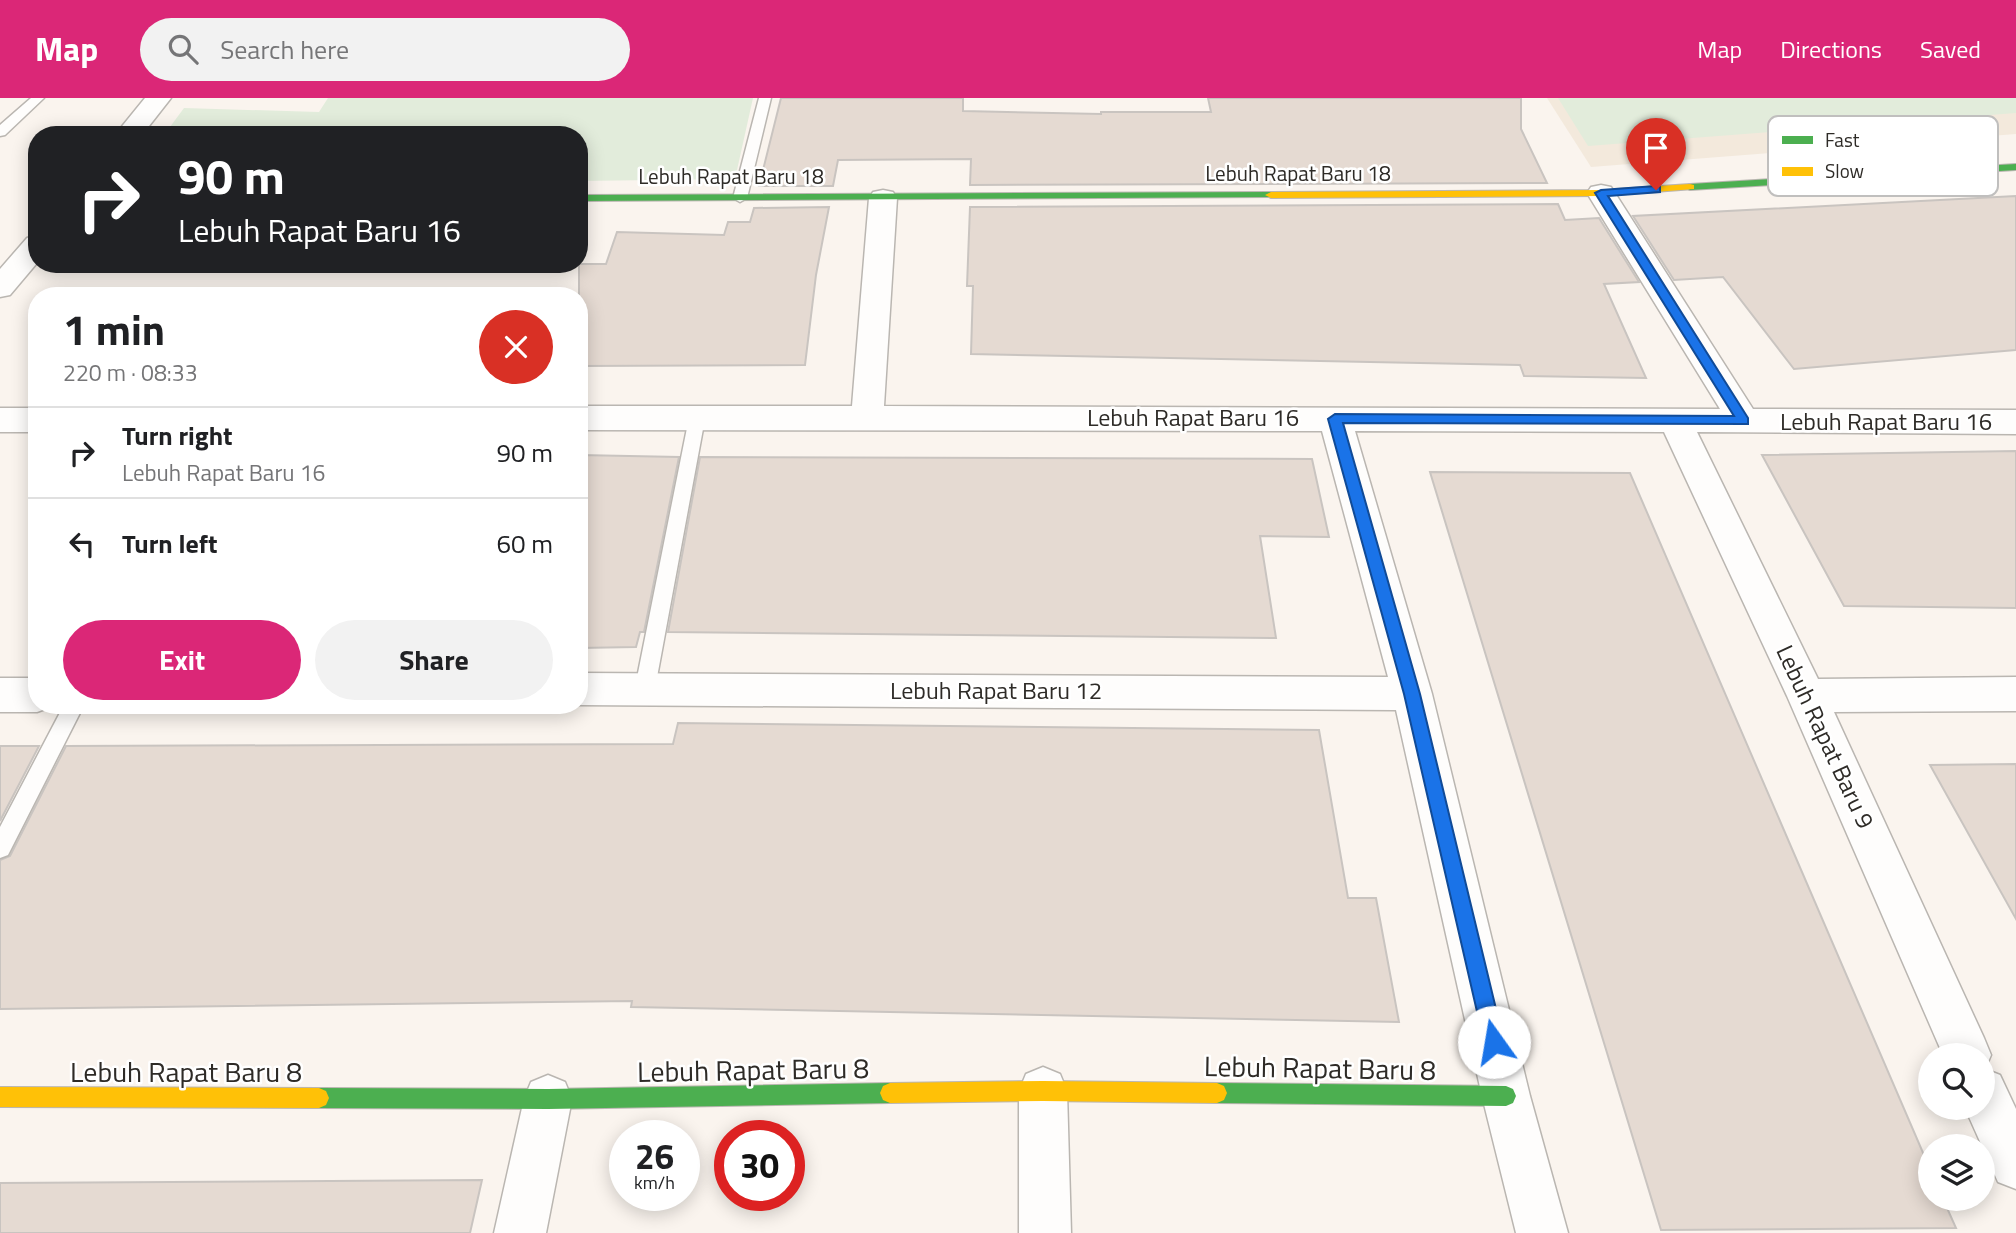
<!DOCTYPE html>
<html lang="en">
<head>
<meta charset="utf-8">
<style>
	:root { --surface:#fff; --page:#f2f2f2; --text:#202124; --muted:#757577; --line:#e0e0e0; --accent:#db2777 }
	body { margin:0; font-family:"Titillium Web",sans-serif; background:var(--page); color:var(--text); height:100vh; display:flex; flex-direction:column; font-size:26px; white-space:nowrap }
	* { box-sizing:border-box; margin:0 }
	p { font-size:23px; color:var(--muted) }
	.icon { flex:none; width:38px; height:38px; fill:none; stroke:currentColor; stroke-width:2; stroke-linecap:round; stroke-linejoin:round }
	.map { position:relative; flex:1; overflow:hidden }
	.details { position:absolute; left:28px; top:189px; width:560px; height:427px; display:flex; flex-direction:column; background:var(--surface); border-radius:28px; box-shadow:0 4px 18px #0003 }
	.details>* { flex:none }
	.banner { position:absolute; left:28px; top:28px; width:560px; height:147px; border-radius:28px; box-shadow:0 4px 18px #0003; background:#202124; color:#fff; overflow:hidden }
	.buttons { position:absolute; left:1918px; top:945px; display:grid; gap:14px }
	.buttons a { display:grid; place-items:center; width:77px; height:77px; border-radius:50%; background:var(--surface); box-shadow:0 4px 18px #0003; font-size:35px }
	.speed { position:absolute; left:609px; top:1022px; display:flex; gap:14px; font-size:35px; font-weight:700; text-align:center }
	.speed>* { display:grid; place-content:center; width:91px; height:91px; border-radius:50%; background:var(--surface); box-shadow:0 4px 18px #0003; line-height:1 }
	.speed small { font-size:18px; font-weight:400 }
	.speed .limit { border:10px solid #d22; background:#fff; color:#111 }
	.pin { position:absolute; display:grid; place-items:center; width:60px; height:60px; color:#fff; margin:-72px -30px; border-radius:50% 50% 50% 0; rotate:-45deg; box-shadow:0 0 7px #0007 }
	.pin .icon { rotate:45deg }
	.me { position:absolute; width:77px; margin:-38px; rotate:347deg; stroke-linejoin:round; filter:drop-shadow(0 0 5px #0008) }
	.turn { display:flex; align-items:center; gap:24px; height:147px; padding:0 35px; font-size:32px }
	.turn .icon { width:91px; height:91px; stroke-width:2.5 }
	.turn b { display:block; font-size:49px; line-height:60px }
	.round { display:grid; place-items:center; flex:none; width:74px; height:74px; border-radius:37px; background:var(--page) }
	.overview { display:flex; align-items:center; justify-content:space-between; height:119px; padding:0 35px }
	h1 { font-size:42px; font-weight:700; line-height:52px }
	.cta { display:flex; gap:14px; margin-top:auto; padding:14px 35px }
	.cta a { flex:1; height:80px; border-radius:42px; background:var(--accent); color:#fff; font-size:28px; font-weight:700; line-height:80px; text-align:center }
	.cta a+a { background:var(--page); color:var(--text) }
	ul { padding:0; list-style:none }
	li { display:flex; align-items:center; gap:21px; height:91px; padding:0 35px; border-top:2px solid var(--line) }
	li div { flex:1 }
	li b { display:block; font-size:26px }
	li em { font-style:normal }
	header { display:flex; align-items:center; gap:42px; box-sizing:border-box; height:98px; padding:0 35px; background:var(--accent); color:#fff }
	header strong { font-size:33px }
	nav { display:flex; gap:38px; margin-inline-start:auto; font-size:24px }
	.search { width:490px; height:63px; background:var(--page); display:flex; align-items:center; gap:18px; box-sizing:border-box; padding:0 24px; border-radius:38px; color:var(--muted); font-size:26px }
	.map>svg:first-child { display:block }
	.built { fill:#f3e9dc }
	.green { fill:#e2ecdb }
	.building { fill:#e5dad2; stroke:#c9c4c0; stroke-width:2 }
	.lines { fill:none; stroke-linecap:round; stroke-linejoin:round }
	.lane-casing { stroke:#bab6b1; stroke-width:3 }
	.street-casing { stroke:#bab6b1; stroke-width:3 }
	.fast-casing { stroke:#bab6b1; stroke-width:2 }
	.slow-casing { stroke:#bab6b1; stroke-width:2 }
	.lane { fill:#fefdfc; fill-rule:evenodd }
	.street { fill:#fefdfc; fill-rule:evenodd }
	.fast { fill:#4caf50; fill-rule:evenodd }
	.slow { fill:#ffc107; fill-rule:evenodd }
	.route { fill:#1a73e8; stroke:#114b97; stroke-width:2 }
	.labels { text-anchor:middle; stroke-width:5; stroke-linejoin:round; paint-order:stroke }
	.far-street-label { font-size:21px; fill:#2e2b27; stroke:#fff }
	.street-label { font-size:24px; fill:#2e2b27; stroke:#fff }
	.near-street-label { font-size:28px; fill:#2e2b27; stroke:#fff }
	.key { fill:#fff; stroke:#c0bfbe; stroke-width:2 }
	.key-label { font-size:19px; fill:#2e2b27 }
</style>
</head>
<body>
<header>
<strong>Map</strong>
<div class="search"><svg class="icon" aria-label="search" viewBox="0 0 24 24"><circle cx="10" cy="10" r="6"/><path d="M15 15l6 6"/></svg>Search here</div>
<nav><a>Map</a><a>Directions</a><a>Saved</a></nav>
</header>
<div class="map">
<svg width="2016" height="1135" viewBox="0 0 2016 1135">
	<rect width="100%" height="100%" fill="#faf4ee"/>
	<path class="built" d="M1547 0H2016V36L1591 69Z"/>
	<path class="green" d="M328 0H753L735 81 579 83V37H164L184 10 319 14Z
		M1558 0H2016V15L1588 48Z"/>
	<path class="building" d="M781 0H963V13L1101 16V14H1211L1208 0H1521V31L1547 85 970 87 971 61 838 62 833 88H759Z
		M2016 98V252L1794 271 1723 179 1674 182 1633 118Z
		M1558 106 1565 122 1599 120 1639 184 1604 186 1646 280 1524 278 1520 267 971 256 973 188H967L970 109Z
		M829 109 816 177 805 267 579 268V166H606L617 134 724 137 728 124H750L754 110Z
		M2016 353V510L1844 508 1762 357Z
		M579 357 679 359 644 534H640L636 549 579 550Z
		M700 359 1312 361 1329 439 1260 438 1276 540 668 534Z
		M1430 374 1630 375 1930 1071V1101H1943L1956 1130 1661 1132Z
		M678 625 1319 632 1348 800H1376L1399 924 631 909 632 903 0 911V762L10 758 66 648 673 646Z
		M0 648H39L0 723Z
		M2016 666V821L1930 667Z
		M482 1082 470 1135H0V1085Z"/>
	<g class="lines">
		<defs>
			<path id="lane" d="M31 0H44L5 37 0 38V27Z
				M759 0H771L747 100 740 104 733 100Z
				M697 314 705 320 655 590 652 596 645 598 638 596 635 590 689 320Z
				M64 607H84L8 757 0 760V729Z"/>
			<path id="street" d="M145 0H171L142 37H115Z
				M1601 87 1611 89 1615 95 1753 311 2016 312V336L1697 334 1818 581 2016 579V613L1834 614 1984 940 1991 957 1985 971 2000 977 2016 1011V1091L1998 1084 1965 1010H1983V957H1943L1787 598 1664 334 1355 333 1432 596 1530 998 1568 1135H1516L1482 998 1396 612 579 607V575L1388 579 1322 333 579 332V308H852L869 100 873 94 883 92 893 94 897 100 884 308 1720 311 1587 95 1591 89Z
				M37 137V165L10 197 0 199V171L27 140Z
				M0 310H37V334H0Z
				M0 580H37V607L51 609 37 614H0Z
				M1043 969 1060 976 1067 993 1071 1135H1019V993L1026 976Z
				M548 977 565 984 572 1001 546 1135H494L524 1001 531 984Z"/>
			<path id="fast" d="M2016 66V72L1690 92 1684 89 1690 86Z
				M1271 94 1277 97 1275 99 579 103V97Z
				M890 985 897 988 900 995 897 1002 890 1005 548 1011 319 1010 312 1007 309 1000 312 993 319 990 548 991Z
				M1217 985 1506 988 1513 991 1516 998 1513 1005 1506 1008 1217 1005 1210 1002 1207 995 1210 988Z"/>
			<path id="slow" d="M1690 86 1694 87V91L1601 98 1271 100 1265 97 1271 94 1601 92Z
				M1043 983 1217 985 1224 988 1227 995 1224 1002 1217 1005 1043 1003 890 1005 883 1002 880 995 883 988 890 985Z
				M0 989 319 990 326 993 329 1000 326 1007 319 1010 0 1009Z"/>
		</defs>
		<use href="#lane" class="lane-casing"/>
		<use href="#street" class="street-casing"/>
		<use href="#fast" class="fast-casing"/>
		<use href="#slow" class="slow-casing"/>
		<use href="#lane" class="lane"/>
		<use href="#street" class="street"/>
		<use href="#fast" class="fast"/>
		<use href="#slow" class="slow"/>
	</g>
	<path class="route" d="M1656 88 1660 89V94L1608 98 1748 320V326L1343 325 1420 596 1504 944 1501 951 1494 954 1487 951 1484 944 1404 596 1328 321 1335 316 1734 318 1595 95 1601 92Z"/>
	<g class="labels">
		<g class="far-street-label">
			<text x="1298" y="83">Lebuh Rapat Baru 18</text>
			<text x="731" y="86">Lebuh Rapat Baru 18</text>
		</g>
		<g class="street-label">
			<text x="1193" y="328">Lebuh Rapat Baru 16</text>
			<text x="1886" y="332">Lebuh Rapat Baru 16</text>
			<text x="996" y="601">Lebuh Rapat Baru 12</text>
			<text transform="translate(1825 639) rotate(65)" y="8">Lebuh Rapat Baru 9</text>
		</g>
		<g class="near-street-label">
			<text transform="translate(1320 970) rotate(1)" y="10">Lebuh Rapat Baru 8</text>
			<text transform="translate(753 972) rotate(-1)" y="10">Lebuh Rapat Baru 8</text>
			<text x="186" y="984">Lebuh Rapat Baru 8</text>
		</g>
	</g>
	<rect x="1768" y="18" width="230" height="80" rx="10" class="key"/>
	<rect x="1782" y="38" width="31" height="8" fill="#4caf50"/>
	<rect x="1782" y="69" width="31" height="9" fill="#ffc107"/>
	<g class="key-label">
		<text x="1825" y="49">Fast</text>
		<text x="1825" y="80">Slow</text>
	</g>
</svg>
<div class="buttons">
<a><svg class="icon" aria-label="search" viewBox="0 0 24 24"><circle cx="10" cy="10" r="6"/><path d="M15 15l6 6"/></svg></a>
<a><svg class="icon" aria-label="layers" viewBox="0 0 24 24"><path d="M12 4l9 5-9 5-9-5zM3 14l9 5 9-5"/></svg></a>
</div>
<div class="speed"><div>26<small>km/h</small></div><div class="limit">30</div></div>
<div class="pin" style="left:1656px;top:92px;background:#d93025"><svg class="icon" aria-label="arrive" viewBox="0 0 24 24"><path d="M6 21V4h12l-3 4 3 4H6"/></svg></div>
<svg class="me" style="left:1494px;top:944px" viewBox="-20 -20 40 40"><circle r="19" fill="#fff"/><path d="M0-13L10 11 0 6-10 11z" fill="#1a73e8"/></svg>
<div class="banner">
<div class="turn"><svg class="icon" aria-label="right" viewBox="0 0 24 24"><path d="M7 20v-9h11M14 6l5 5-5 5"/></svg><div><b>90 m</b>Lebuh Rapat Baru 16</div></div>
</div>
<section class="details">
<div class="overview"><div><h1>1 min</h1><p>220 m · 08:33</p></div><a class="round" style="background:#d93025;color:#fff"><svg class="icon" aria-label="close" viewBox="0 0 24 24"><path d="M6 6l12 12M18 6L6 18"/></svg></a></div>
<ul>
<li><svg class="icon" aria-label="right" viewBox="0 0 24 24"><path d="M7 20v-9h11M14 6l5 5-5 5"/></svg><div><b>Turn right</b><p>Lebuh Rapat Baru 16</p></div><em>90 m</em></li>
<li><svg class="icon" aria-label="left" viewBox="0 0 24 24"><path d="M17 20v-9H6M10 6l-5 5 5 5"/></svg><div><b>Turn left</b></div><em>60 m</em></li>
</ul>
<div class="cta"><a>Exit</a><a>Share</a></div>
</section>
</div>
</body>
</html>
